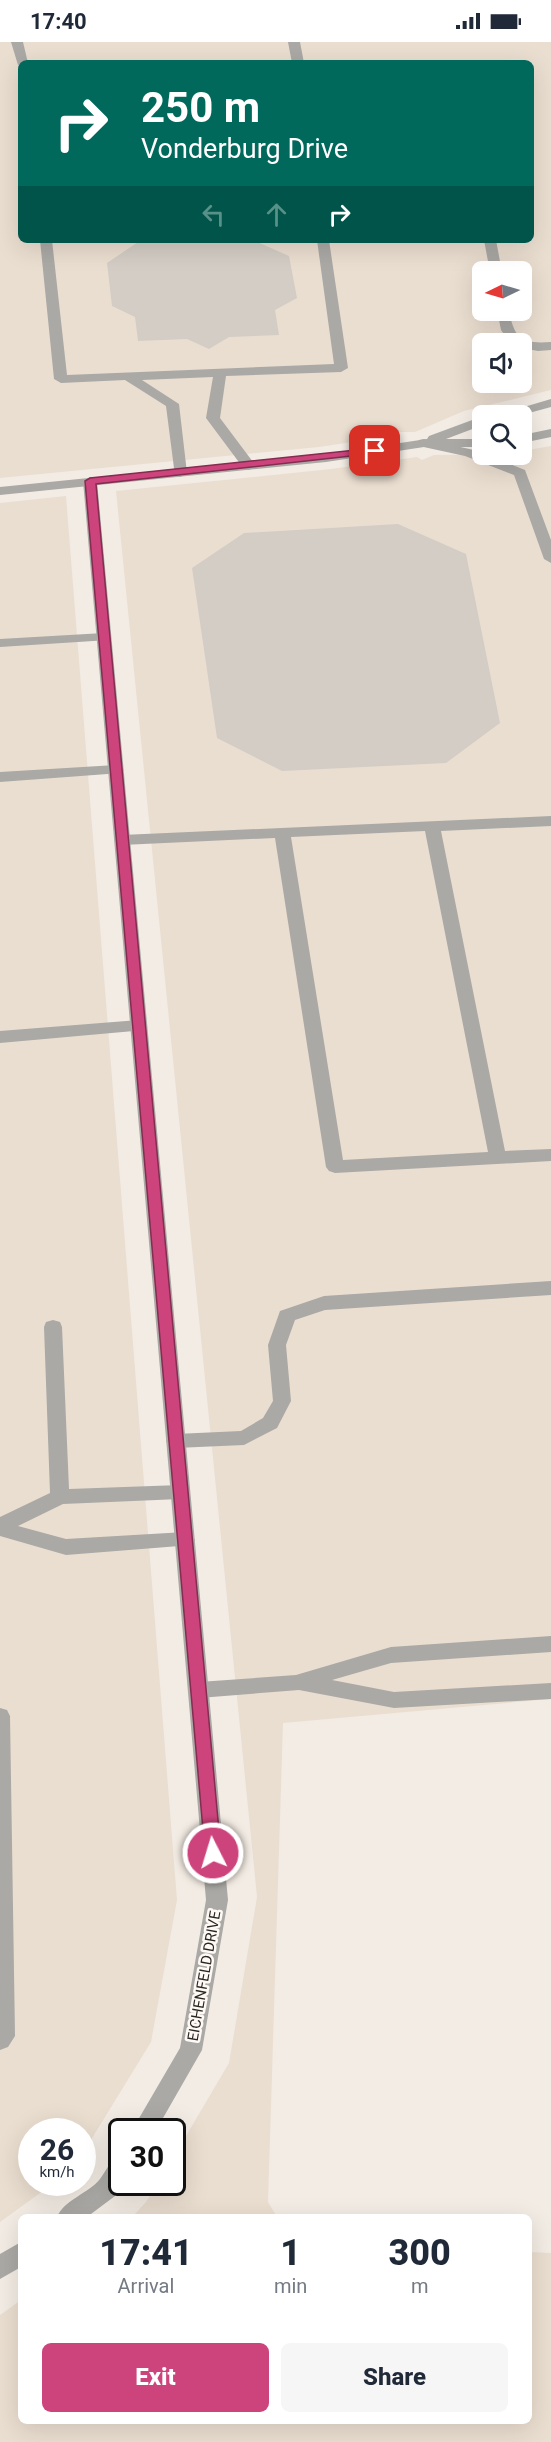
<!DOCTYPE html>
<html lang="en">
<head>
<meta charset="utf-8">
<style>
	:root { --surface:#fff; --page:#f6f6f7; --text:#1f2937; --muted:#747a83; --accent:#cd447d }
	body { margin:0; font-family:Roboto,sans-serif; background:var(--page); color:var(--text); height:100vh; display:flex; flex-direction:column; font-size:22px; white-space:nowrap }
	* { box-sizing:border-box; margin:0 }
	p { font-size:20px; color:var(--muted) }
	.icon { flex:none; width:33px; height:33px; fill:none; stroke:currentColor; stroke-width:2; stroke-linecap:round; stroke-linejoin:round }
	.map { position:relative; flex:1; overflow:hidden }
	.panel { position:absolute; left:18px; top:2172px; width:514px; height:210px; display:flex; flex-direction:column; background:var(--surface); border-radius:9px; box-shadow:0 6px 24px #0002 }
	.panel>* { flex:none }
	.top-card { position:absolute; left:18px; top:18px; width:516px; height:183px; border-radius:9px; box-shadow:0 6px 24px #0002; background:#00695c; color:#fff; overflow:hidden }
	.needle { width:39px; rotate:265deg }
	.fabs { position:absolute; left:472px; top:219px; display:grid; gap:12px }
	.fabs a { display:grid; place-items:center; width:60px; height:60px; border-radius:9px; background:var(--surface); box-shadow:0 6px 24px #0002; font-size:30px }
	.speed { position:absolute; left:18px; top:2076px; display:flex; gap:12px; font-size:30px; font-weight:700; text-align:center }
	.speed>* { display:grid; place-content:center; width:78px; height:78px; border-radius:50%; background:var(--surface); box-shadow:0 6px 24px #0002; line-height:1 }
	.speed small { font-size:15px; font-weight:400 }
	.speed .limit { border:3px solid #111; border-radius:9px; background:#fff; color:#111 }
	.pin { position:absolute; display:grid; place-items:center; width:51px; height:51px; color:#fff; margin:-26px; border-radius:12px; box-shadow:0 3px 9px #0006 }
	.me { position:absolute; width:66px; margin:-33px; rotate:355deg; stroke-linejoin:round; filter:drop-shadow(0 0 4px #0008) }
	.turn { display:flex; align-items:center; gap:21px; height:126px; padding:0 24px; font-size:27px }
	.turn .icon { width:78px; height:78px; stroke-width:2.5 }
	.turn b { display:block; font-size:42px; line-height:51px }
	.lanes { display:flex; align-items:center; height:57px; padding:0 24px; background:#0003; justify-content:center; gap:30px; direction:ltr }
	.lanes .off { opacity:.35 }
	.eta { display:flex; justify-content:space-evenly; align-items:center; height:102px; text-align:center }
	.eta b { font-size:36px; font-weight:800; line-height:42px }
	.primary-button { display:flex; gap:12px; margin-top:auto; padding:12px 24px }
	.primary-button a { flex:1; height:69px; border-radius:9px; background:var(--accent); color:#fff; font-size:24px; font-weight:800; line-height:69px; text-align:center }
	.primary-button a+a { background:var(--page); color:var(--text) }
	.status { display:flex; justify-content:space-between; align-items:center; height:42px; padding:0 30px; background:var(--surface); direction:ltr }
	.status svg { height:16px; fill:currentColor }
	.map>svg:first-child { display:block }
	.built { fill:#eaded0; fill-rule:evenodd }
	.building { fill:#d4cdc5 }
	.lines { fill:none; stroke-linecap:round; stroke-linejoin:round }
	.service { fill:#aaa9a5; fill-rule:evenodd }
	.minor { fill:#aaa9a5; fill-rule:evenodd }
	.tertiary { fill:#aaa9a5; fill-rule:evenodd }
	.route { fill:#cd447d; stroke:#852c51; stroke-width:1.5 }
	.labels { text-anchor:middle; stroke-width:5; stroke-linejoin:round; paint-order:stroke }
	.street-label { font-size:15px; fill:#292724; stroke:#fef9f5 }
</style>
</head>
<body>
<div class="status"><b>17:40</b><svg viewBox="0 0 49 12"><path d="M0 12V9h3v3zM5 12V6h3v6zM10 12V3h3v9zM15 12V0h3v12zM26 1h20v11H26zM47 4h2v5h-2z"/></svg></div>
<div class="map">
<svg width="551" height="2400" viewBox="0 0 551 2400">
	<rect width="100%" height="100%" fill="#f3ece4"/>
	<path class="built" d="M0 0H551V348L464 369 415 390H399V393L319 405 0 436ZM21 21H531V198H21ZM483 230H522V268H483ZM483 302H522V340H483Z
		M551 404V1657L283 1681 268 2160 277 2175H132L146 2160 158 2141 172 2140 173 2116 229 2021 257 1855 116 449 331 427 417 415 422 418 434 413 522 412V409Z
		M66 454 177 1858 151 2000 83 2111 82 2090H32V2140L54 2141 0 2180V461Z
		M530 2210 551 2211V2400H0V2273L21 2258V2379H530Z"/>
	<path class="building" d="M141 198H253L289 214 297 256 275 268 279 293 229 295 209 307 187 297 138 299 135 275 112 264 107 221Z
		M398 482 466 512 500 681 446 721 282 729 217 696 192 526 244 491Z"/>
	<g class="lines">
		<path class="service" d="M11 0H23L28 21 18 23Z
			M288 0H300L304 21H292Z
			M40 198H52L67 333 334 322 317 198H329L348 326 341 330 226 334 220 376 256 424 249 428 244 427 206 376 213 335 142 338 179 362 187 431 180 435 175 434 166 364 125 338 61 341 54 337Z
			M484 198H496L502 230H490Z
			M497 268H509C514 297 522 302 551 300V308L538 309 522 306V302H511L501 288Z
			M424 397 474 408 525 428 551 498V521L544 517 514 433 465 414 419 404 417 401 419 398Z
			M104 591 111 595 109 598 0 605V597Z
			M116 723 124 728 121 731 0 740V730Z
			M551 774V784L441 789 505 1109 551 1107V1119L335 1131 329 1129 326 1125 275 796 122 803 114 798 122 793ZM425 789 488 1110 343 1118 291 795Z
			M139 978 145 980 147 984 145 988 0 1001V989Z
			M551 1239V1253L325 1268 295 1278 286 1303 291 1359 277 1386 244 1403 176 1406 169 1404 166 1399 169 1394 176 1392 241 1389 263 1376 273 1359 268 1303 280 1269 324 1254Z
			M53 1278 60 1280 62 1285 69 1447 180 1443 187 1445 190 1450 187 1455 180 1457 63 1462 18 1484 66 1497 185 1490 192 1493 195 1498 192 1503 66 1513 0 1494V1475L50 1451 44 1285 46 1280Z
			M551 1594V1610L391 1621 332 1638 394 1650 551 1641V1657L394 1666 299 1648 199 1656 192 1654 189 1648 192 1642 199 1640 296 1633 391 1605Z
			M0 1666 7 1668 10 1674 15 1994 8 2005 0 2008Z"/>
		<path class="minor" d="M90 435 97 439 228 1858 202 2008 155 2090H131L180 2006 206 1858 83 439Z
			M122 2113V2140H124L115 2154 87 2175H57C65 2157 88 2152 100 2137 107 2128 110 2117 122 2113Z
			M21 2200V2225L0 2237V2212Z"/>
		<path class="tertiary" d="M551 357V365L518 374H494Z
			M483 374V383L446 397H483V405H424L326 420 0 453V445L326 412 427 397 429 394Z
			M551 387V395L522 401V393Z"/>
	</g>
	<path class="route" d="M375 406 380 409 378 411 96 442 221 1811 219 1816 213 1818 207 1816 205 1811 85 439 90 436Z"/>
	<g class="labels">
		<g class="street-label">
			<text transform="translate(204 1934) rotate(-80)" y="5">EICHENFELD DRIVE</text>
		</g>
	</g>
</svg>
<div class="fabs">
<a><svg class="needle" viewBox="-14 -14 28 28"><path d="M0-13l5 13h-10z" fill="#e53935"/><path d="M0 13l5-13h-10z" fill="#747a83"/></svg></a>
<a><svg class="icon" aria-label="sound" viewBox="0 0 24 24"><path d="M4 9h4l5-4v14l-5-4H4zM17 9q2 3 0 6"/></svg></a>
<a><svg class="icon" aria-label="search" viewBox="0 0 24 24"><circle cx="10" cy="10" r="6"/><path d="M15 15l6 6"/></svg></a>
</div>
<div class="speed"><div>26<small>km/h</small></div><div class="limit">30</div></div>
<div class="pin" style="left:375px;top:409px;background:#d93025"><svg class="icon" aria-label="arrive" viewBox="0 0 24 24"><path d="M6 21V4h12l-3 4 3 4H6"/></svg></div>
<svg class="me" style="left:213px;top:1811px" viewBox="-20 -20 40 40"><circle r="17" fill="#cd447d" stroke="#fff" stroke-width="3"/><path d="M0-11L8 9 0 5-8 9z" fill="#fff"/></svg>
<div class="top-card">
<div class="turn"><svg class="icon" aria-label="right" viewBox="0 0 24 24"><path d="M7 20v-9h11M14 6l5 5-5 5"/></svg><div><b>250 m</b>Vonderburg Drive</div></div>
<div class="lanes"><svg class="icon off" aria-label="left" viewBox="0 0 24 24"><path d="M17 20v-9H6M10 6l-5 5 5 5"/></svg><svg class="icon off" aria-label="ahead" viewBox="0 0 24 24"><path d="M12 20V5M6 11l6-6 6 6"/></svg><svg class="icon" aria-label="right" viewBox="0 0 24 24"><path d="M7 20v-9h11M14 6l5 5-5 5"/></svg></div>
</div>
<section class="panel">
<div class="eta">
<div><b>17:41</b><p>Arrival</p></div>
<div><b>1</b><p>min</p></div>
<div><b>300</b><p>m</p></div>
</div>
<div class="primary-button"><a>Exit</a><a>Share</a></div>
</section>
</div>
</body>
</html>
